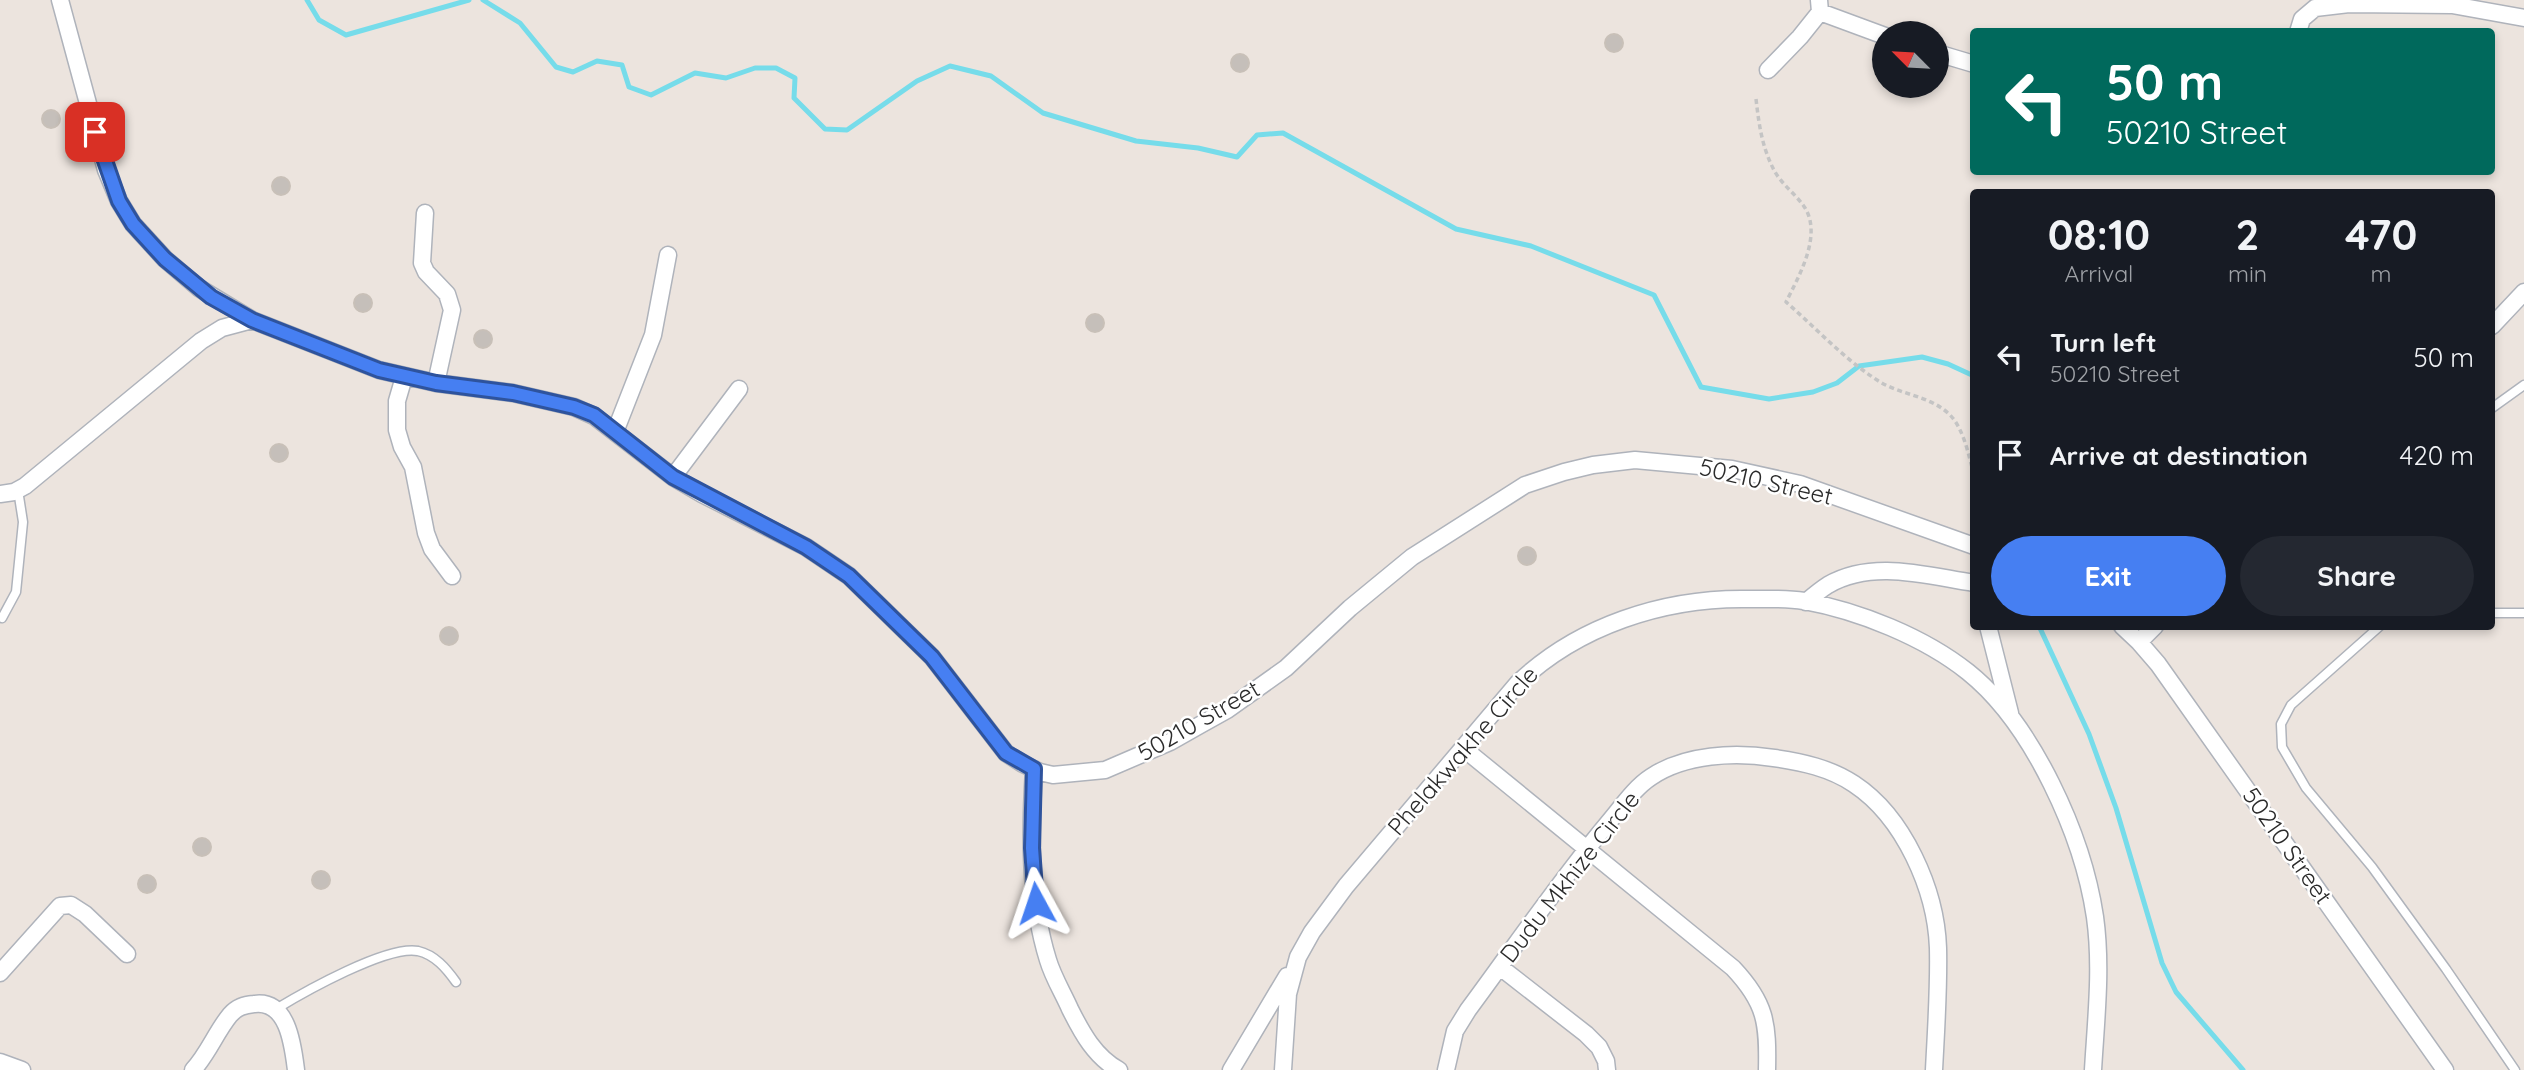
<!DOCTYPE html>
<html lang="en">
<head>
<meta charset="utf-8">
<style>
	:root { --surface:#171b24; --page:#242831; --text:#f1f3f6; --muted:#9ea1a6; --accent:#467ff2 }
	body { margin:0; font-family:Quicksand,sans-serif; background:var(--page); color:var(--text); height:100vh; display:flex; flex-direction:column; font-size:26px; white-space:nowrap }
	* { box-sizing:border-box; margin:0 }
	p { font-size:23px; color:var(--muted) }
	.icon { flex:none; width:38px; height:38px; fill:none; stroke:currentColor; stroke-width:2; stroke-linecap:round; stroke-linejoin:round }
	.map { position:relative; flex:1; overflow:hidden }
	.panel { position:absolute; left:1970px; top:189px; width:525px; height:441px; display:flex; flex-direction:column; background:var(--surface); border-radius:7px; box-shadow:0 4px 10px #0003 }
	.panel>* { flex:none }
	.guide { position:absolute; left:1970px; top:28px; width:525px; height:147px; border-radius:7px; box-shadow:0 4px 10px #0003; background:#00695c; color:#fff; overflow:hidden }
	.needle { width:46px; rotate:294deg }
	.controls { position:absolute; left:1872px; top:21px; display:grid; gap:14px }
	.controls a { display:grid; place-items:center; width:77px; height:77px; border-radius:50%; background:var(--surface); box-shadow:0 4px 10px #0003; font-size:35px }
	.pin { position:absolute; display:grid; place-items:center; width:60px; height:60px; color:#fff; margin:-30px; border-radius:14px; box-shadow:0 4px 10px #0006 }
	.me { position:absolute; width:77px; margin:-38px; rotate:355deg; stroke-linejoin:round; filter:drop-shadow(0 0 5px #0008) }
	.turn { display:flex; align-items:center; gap:24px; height:147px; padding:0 21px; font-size:32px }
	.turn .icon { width:91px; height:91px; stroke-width:2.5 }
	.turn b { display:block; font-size:49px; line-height:60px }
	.eta { display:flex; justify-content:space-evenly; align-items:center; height:119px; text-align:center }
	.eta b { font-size:42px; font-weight:700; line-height:49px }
	.primary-button { display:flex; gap:14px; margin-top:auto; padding:14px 21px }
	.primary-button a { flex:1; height:80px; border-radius:42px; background:var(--accent); color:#fff; font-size:28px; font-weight:700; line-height:80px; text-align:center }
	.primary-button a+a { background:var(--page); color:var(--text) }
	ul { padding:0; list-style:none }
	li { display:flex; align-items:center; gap:21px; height:98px; padding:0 21px }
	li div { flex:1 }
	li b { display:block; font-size:26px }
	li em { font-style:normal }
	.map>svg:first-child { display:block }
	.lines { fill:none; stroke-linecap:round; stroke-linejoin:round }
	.stream { stroke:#76dcea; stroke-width:5 }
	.building { fill:#c5bfba; stroke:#c8c0b8; stroke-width:2 }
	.lane-casing { stroke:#afb3bb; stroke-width:11 }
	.street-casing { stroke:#afb3bb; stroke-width:19 }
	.path { stroke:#c4c4c4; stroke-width:3.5; stroke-dasharray:5 3.5; stroke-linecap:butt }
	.lane { stroke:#fff; stroke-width:8 }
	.street { stroke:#fff; stroke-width:16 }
	.route-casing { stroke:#2e539d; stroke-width:18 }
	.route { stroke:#467ff2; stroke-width:12 }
	.labels { text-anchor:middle; stroke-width:5; stroke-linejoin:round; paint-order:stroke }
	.street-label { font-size:24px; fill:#2b2b2b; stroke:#fff }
</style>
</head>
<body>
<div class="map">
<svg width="2524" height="1070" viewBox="0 0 2524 1070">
	<rect width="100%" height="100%" fill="#ece4de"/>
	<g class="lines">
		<path class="stream" d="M307 0 319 20 346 35 469 0
			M483 0 520 23 556 67 573 72 597 61 622 65 629 87 651 95 695 73 726 78 755 68H776L795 78 794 98 825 129 847 130 917 81 950 66 991 76 1043 113 1136 141 1198 148 1237 157 1257 135 1283 133 1456 229 1531 246 1654 295 1701 387 1769 399 1813 392 1837 383 1859 366 1922 357 1948 364 1974 376
			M2039 626 2089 734 2116 808 2162 963 2176 992 2243 1070"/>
	</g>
	<path class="building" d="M1605 43a9 9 0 1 1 18 0a9 9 0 1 1-18 0Z
		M1231 63a9 9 0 1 1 18 0a9 9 0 1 1-18 0Z
		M42 119a9 9 0 1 1 18 0a9 9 0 1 1-18 0Z
		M272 186a9 9 0 1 1 18 0a9 9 0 1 1-18 0Z
		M354 303a9 9 0 1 1 18 0a9 9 0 1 1-18 0Z
		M1086 323a9 9 0 1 1 18 0a9 9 0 1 1-18 0Z
		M474 339a9 9 0 1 1 18 0a9 9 0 1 1-18 0Z
		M270 453a9 9 0 1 1 18 0a9 9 0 1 1-18 0Z
		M1518 556a9 9 0 1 1 18 0a9 9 0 1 1-18 0Z
		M440 636a9 9 0 1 1 18 0a9 9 0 1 1-18 0Z
		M193 847a9 9 0 1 1 18 0a9 9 0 1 1-18 0Z
		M312 880a9 9 0 1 1 18 0a9 9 0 1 1-18 0Z
		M138 884a9 9 0 1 1 18 0a9 9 0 1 1-18 0Z"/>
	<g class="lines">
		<defs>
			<path id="lane" d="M2492 408 2524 385
				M2492 613H2524
				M2 618 16 592 23 522 18 490
				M2380 626 2291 705 2281 724 2282 747 2306 788 2372 867 2446 969 2515 1070
				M276 1009C304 992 387 945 418 951 435 955 446 968 456 982"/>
			<path id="street" d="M60 0 106 170 119 201 133 224 165 259 199 288 252 320 379 370 436 383 513 393 574 407 594 416 673 477 702 494 806 547 849 576 932 657 1006 753 1023 764 1040 772 1053 775 1105 770 1170 742 1200 725 1227 710 1286 668 1350 608 1412 557 1525 485 1564 472 1593 465 1635 460 1732 469 1800 484 1974 546
				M1819 0 1820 12 1885 36
				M2298 32 2302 19 2315 8 2349 4 2452 5 2524 18
				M1937 53 1974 64
				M1768 70 1800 37 1820 12
				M425 213 422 263 426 272 447 294 452 310 436 383
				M2492 326 2524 292
				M404 377 397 401V430L402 447 413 467 426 533 432 549 452 576
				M615 432 653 335 668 255
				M673 477 739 389
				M0 494 14 492 25 486 201 341 222 328 252 320
				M1806 602C1813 596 1820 590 1828 585 1873 559 1927 576 1974 583
				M1988 626 2010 713
				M2122 626 2139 642 2158 664 2445 1070
				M2139 642 2155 626
				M1463 748 1733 968C1766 1003 1768 1023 1767 1070
				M1034 769C1030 832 1029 899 1048 960 1053 977 1063 993 1070 1009 1082 1033 1095 1057 1119 1070
				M1500 967 1586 1034 1599 1047 1606 1061 1607 1070
				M0 973 60 906 71 905 85 914 127 954
				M0 1062 22 1070
				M193 1070C208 1054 216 1032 230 1015 237 1007 244 1005 254 1004 288 999 293 1046 296 1070
				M1231 1070 1287 976
				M1283 1070 1288 994 1298 957 1312 932 1346 886 1518 683C1578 626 1663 598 1746 599 1765 599 1785 598 1804 601 1859 611 1924 637 1968 672 2033 724 2083 836 2095 917 2102 967 2096 1019 2093 1070
				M1446 1070 1455 1031 1468 1010C1514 948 1558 883 1608 823 1621 808 1634 788 1651 777 1685 754 1735 752 1774 758 1802 762 1830 768 1854 784 1904 817 1936 890 1938 948 1939 989 1936 1030 1934 1070"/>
		</defs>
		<use href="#lane" class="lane-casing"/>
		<use href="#street" class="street-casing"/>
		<path class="path" d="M1756 99C1759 125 1762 148 1775 172 1782 184 1795 194 1803 205 1824 233 1799 276 1786 302 1816 328 1843 358 1877 380 1899 395 1930 395 1950 415 1964 429 1969 457 1974 475"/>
		<use href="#lane" class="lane"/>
		<use href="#street" class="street"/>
	</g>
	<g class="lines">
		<defs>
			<path id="route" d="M95 132 119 201 133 224 165 259 211 297 252 320 379 370 436 383 513 393 574 407 594 415 673 477 806 547 849 576 932 657 1006 753 1034 769 1032 848 1036 903"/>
		</defs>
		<use href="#route" class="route-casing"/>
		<use href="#route" class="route"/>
	</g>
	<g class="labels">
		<g class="street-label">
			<text transform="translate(1766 482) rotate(13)" y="8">50210 Street</text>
			<text transform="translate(1199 721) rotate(-30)" y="8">50210 Street</text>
			<text transform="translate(1463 751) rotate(-49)" y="8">Phelakwakhe Circle</text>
			<text transform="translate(2287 846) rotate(55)" y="8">50210 Street</text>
			<text transform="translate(1570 877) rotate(-52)" y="8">Dudu Mkhize Circle</text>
		</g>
	</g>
</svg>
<div class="controls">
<a><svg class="needle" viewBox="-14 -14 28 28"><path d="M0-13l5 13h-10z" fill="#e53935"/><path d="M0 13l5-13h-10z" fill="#9ea1a6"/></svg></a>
</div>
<div class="pin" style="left:95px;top:132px;background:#d93025"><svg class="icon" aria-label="arrive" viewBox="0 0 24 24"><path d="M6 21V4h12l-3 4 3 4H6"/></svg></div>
<svg class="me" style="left:1036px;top:903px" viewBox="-20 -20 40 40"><path d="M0-17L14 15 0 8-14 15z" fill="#467ff2" stroke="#fff" stroke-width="4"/></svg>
<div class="guide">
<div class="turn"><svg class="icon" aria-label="left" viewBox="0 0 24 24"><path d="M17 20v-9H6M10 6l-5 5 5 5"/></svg><div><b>50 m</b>50210 Street</div></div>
</div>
<section class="panel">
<div class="eta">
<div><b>08:10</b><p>Arrival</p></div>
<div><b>2</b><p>min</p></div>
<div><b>470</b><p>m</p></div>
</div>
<ul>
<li><svg class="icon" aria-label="left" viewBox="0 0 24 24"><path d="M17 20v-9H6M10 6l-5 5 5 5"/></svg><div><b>Turn left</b><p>50210 Street</p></div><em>50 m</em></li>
<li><svg class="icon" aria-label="arrive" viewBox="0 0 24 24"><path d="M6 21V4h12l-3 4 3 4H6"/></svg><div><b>Arrive at destination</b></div><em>420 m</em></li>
</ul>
<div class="primary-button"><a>Exit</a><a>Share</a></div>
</section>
</div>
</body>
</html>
